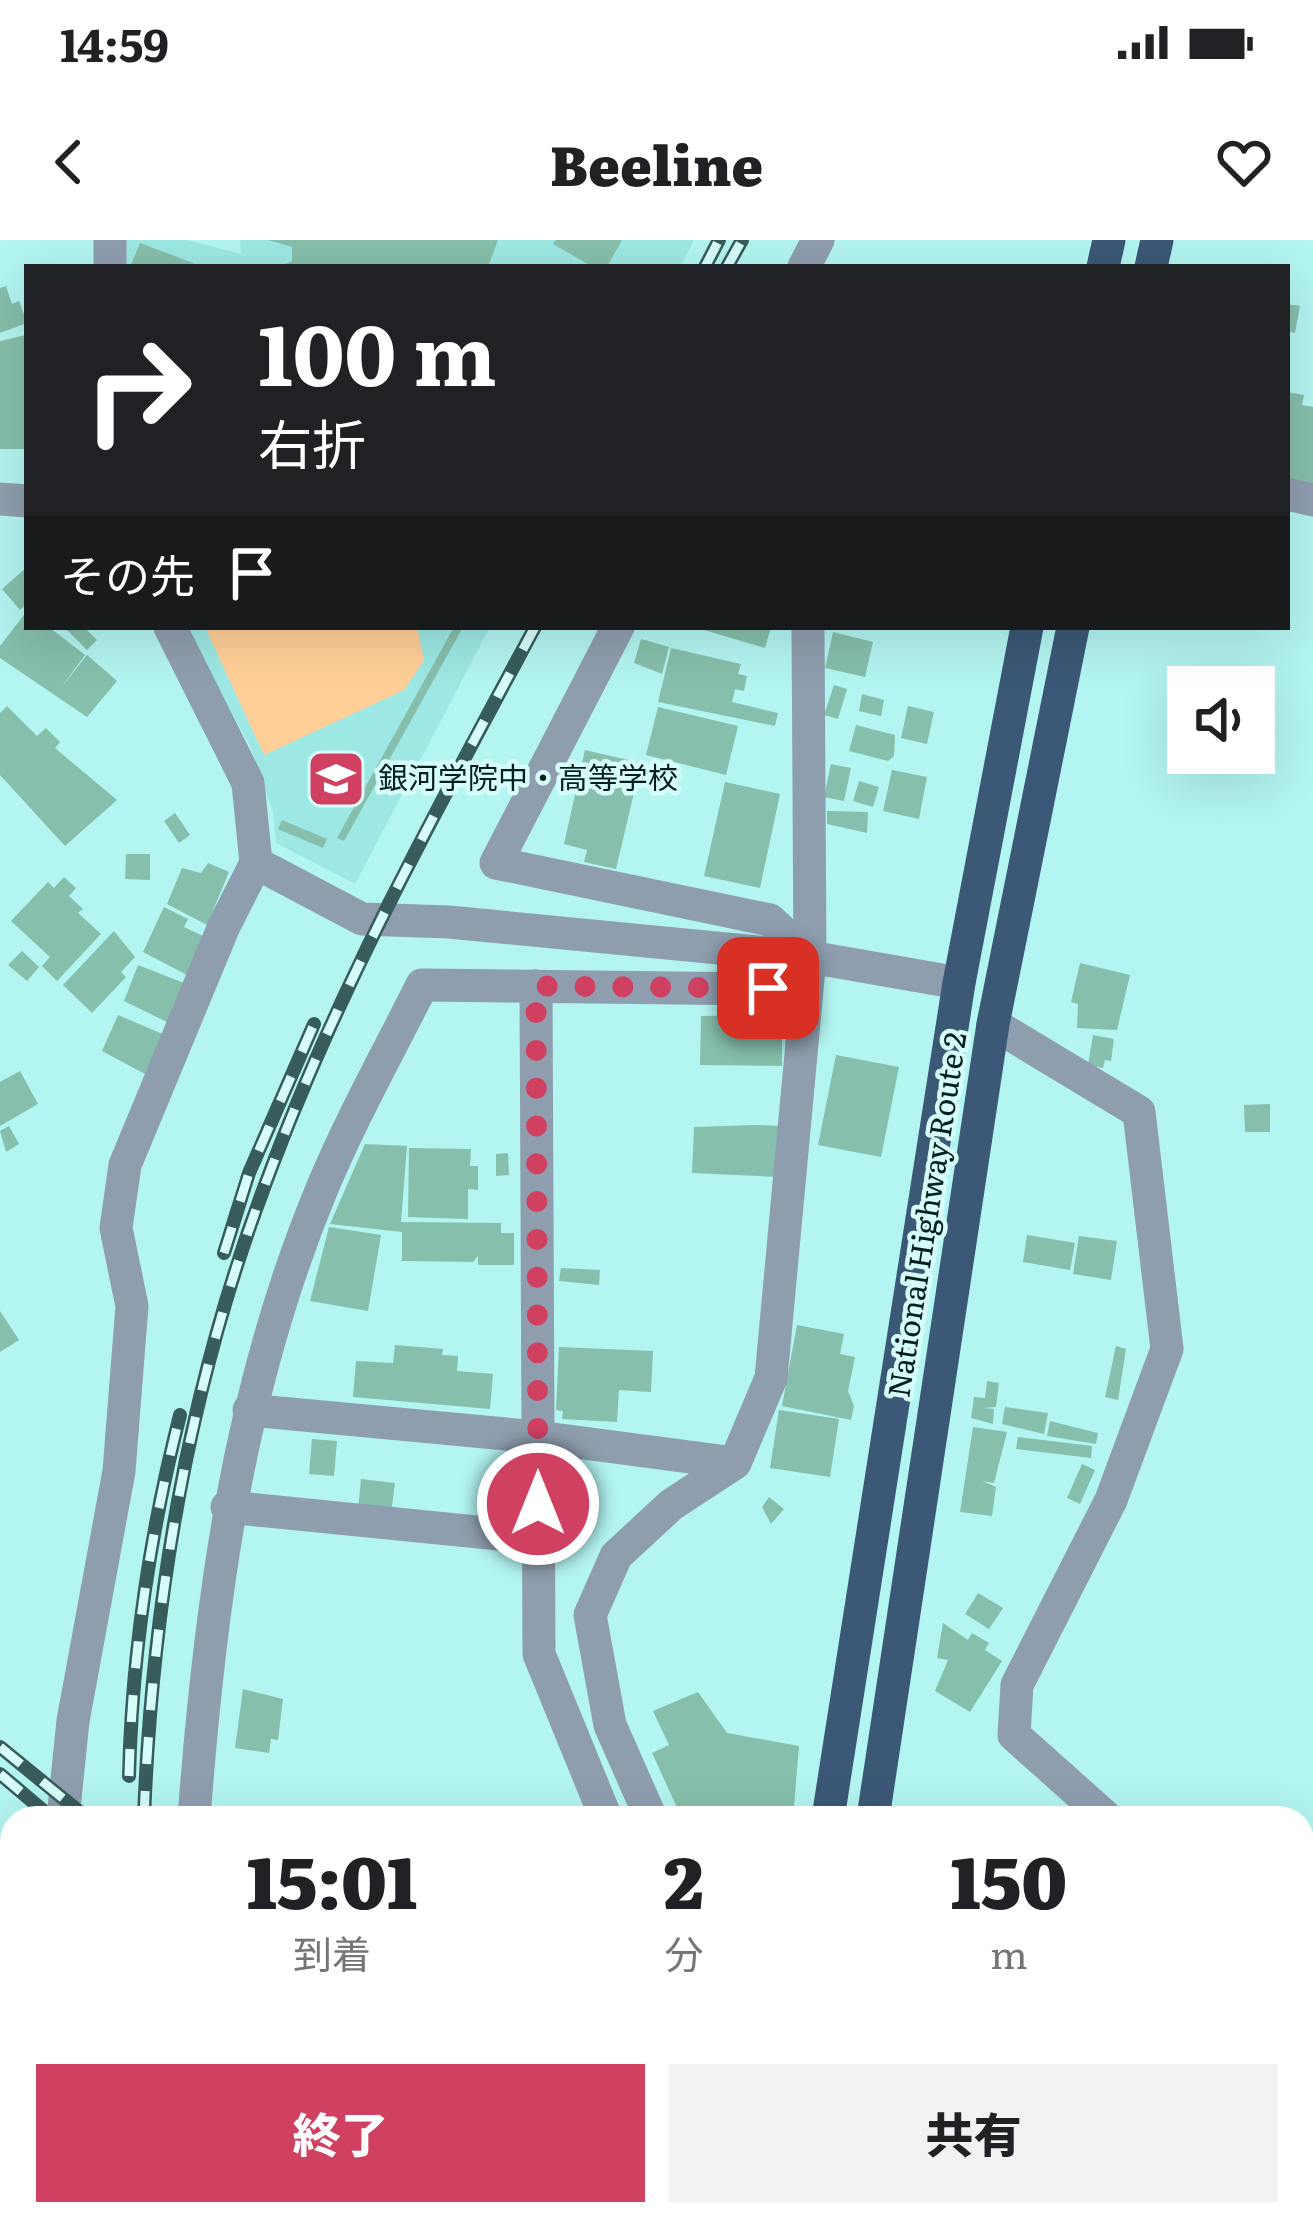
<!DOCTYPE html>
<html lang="ja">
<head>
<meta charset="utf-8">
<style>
	:root { --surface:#fff; --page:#f2f2f2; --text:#202124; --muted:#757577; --accent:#d04061 }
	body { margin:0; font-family:Literata,"Noto Sans JP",serif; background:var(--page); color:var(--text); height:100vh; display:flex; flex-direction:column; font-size:45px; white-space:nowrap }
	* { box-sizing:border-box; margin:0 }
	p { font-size:39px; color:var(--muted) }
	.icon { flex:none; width:66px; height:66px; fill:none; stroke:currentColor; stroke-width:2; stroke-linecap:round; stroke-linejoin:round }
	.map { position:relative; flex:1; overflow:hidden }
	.panel { position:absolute; left:0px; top:1566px; width:1314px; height:420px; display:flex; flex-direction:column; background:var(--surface); border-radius:36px 36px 0 0; box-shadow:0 12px 48px #0002 }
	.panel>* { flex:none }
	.guide { position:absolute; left:24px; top:24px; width:1266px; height:366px; border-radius:0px; box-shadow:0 12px 48px #0002; background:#202124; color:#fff; overflow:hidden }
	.fabs { position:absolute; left:1167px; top:426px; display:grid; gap:24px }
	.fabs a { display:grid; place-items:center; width:108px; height:108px; border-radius:0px; background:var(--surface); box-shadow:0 12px 48px #0002; font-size:60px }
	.pin { position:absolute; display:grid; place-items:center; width:102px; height:102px; color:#fff; margin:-51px; border-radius:24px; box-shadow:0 6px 18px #0006 }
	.me { position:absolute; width:132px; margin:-66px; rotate:0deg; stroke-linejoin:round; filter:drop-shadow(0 0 9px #0008) }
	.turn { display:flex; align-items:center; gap:42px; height:252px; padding:0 36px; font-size:54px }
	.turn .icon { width:156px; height:156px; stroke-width:2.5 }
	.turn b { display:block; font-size:84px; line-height:102px }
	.then { display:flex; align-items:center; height:114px; padding:0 36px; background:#0003; gap:24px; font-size:45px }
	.eta { display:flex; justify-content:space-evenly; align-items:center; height:204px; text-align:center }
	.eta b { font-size:72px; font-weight:800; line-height:84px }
	.button { display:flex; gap:24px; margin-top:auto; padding:24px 36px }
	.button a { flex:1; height:138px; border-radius:0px; background:var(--accent); color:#fff; font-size:48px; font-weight:800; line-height:138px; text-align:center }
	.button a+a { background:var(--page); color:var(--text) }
	.status { display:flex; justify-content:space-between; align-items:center; height:84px; padding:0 60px; background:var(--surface); direction:ltr }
	.status svg { height:33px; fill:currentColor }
	header { display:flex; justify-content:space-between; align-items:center; height:156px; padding:0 36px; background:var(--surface); font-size:54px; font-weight:800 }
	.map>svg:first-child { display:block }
	.built { fill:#9de8e4 }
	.green { fill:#ffcf97 }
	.building { fill:#86bfab }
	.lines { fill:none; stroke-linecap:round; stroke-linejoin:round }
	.minor { stroke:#8f9eaf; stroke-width:33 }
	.trunk { stroke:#3b5876; stroke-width:33 }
	.rail-casing { stroke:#375c5b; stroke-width:14 }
	.rail { stroke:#d6fdfa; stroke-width:9; stroke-dasharray:27; stroke-linecap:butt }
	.route { stroke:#d04061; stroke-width:21; stroke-dasharray:0 37.8 }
	.labels { text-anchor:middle; stroke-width:9; stroke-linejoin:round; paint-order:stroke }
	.poi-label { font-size:30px; fill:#041e1d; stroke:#d6fdfa; text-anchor:start }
	.street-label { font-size:30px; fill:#041e1d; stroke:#d6fdfa }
</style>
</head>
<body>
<div class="status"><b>14:59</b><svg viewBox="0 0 49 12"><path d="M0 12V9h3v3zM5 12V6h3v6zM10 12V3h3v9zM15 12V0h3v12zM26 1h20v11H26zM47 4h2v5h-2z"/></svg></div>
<header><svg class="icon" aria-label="back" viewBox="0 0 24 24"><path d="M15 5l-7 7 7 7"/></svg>Beeline<svg class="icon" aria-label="heart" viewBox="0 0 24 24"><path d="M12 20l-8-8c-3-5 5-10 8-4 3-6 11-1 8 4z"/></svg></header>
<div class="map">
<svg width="1313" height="1986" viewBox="0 0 1313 1986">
	<rect width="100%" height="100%" fill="#b3f5f1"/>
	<path class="built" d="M121 0H188L241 14 240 0H694L680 27H120Z
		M185 387H490L355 644 276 603 273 572 250 506Z
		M1302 1856 1313 1883V1986H1011L1014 1974H1302Z"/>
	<path class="green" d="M205 387H417L424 420 404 450 264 515Z"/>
	<path class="building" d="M268 0H498L488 27H279L292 21V7Z
		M556 0H622L607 27H593L553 4Z
		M140 3 193 23 191 27H130Z
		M6 46 12 64 19 61 27 83 0 93V48Z
		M1287 64 1300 66 1295 93 1287 91Z
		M26 95 27 209H0V101Z
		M1287 152 1304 155 1302 165 1313 167V244L1287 238Z
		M27 327V364L20 370 2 349Z
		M27 371V387H49L85 415 60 449 87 415 117 441 87 477 0 418V406Z
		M71 387H84L97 400 87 410 67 390Z
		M454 387H463L344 601 337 598Z
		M694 387H771L765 408Z
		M833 392 873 402 865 437 825 428Z
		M641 399 669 407 662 434 634 423Z
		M671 408 741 424 738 434 747 436 744 451 735 449 732 462 778 473 775 486 658 462Z
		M834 445 847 449 838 479 824 475Z
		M862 454 884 460 881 476 859 471Z
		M7 466 37 496 46 488 60 502 55 508 117 560 65 606 0 535V473Z
		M908 466 934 472 927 504 901 498Z
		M658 467 738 486 726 535 646 515Z
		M856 485 895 495 894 516 888 521 849 511Z
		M585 510 641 523 616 629 584 622 587 610 564 604Z
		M831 524 851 528 844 561 824 557Z
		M892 530 927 537 919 579 883 571Z
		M859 541 879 547 873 567 853 561Z
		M725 542 780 554 760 648 704 636Z
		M827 571 868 572 867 593 827 584Z
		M175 573 190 595 179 603 164 581Z
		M282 580 327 599 323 608 278 589Z
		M126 614H150V640L125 639Z
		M208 623 229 632 207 685 167 664 182 628 201 633Z
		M64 637 76 648 69 656 83 669 78 673 101 694 57 741 42 726 50 717 11 681 48 642 54 648Z
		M164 667 188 679 184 687 205 697 187 735 143 712Z
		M114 691 135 717 121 732 126 737 92 773 63 745Z
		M22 711 39 727 27 741 8 725Z
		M1080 723 1130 735 1117 790 1077 788 1078 764 1071 762Z
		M138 725 184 743 169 783 124 761Z
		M118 775 165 795 147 835 102 811Z
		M782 775V826L700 825 701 776Z
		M1093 795 1114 799 1111 821 1105 820 1103 828 1088 825Z
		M836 815 899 827 881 917 818 905Z
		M20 831 38 864 0 886V842Z
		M1270 864V892H1245L1244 865Z
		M755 885 782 886 778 937 692 933 694 887Z
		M9 886 19 904 6 912 0 891Z
		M365 904 407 906 401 982 501 983V993H514V1025H478V1016L473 1022 402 1021V992L330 984Z
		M409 908 471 909 470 926H478V950L468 949V979L408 977Z
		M508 913 509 935 496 936V914Z
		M329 987 381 995 368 1071 310 1061Z
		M1027 995 1075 1003 1070 1030 1023 1022Z
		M1079 996 1117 1001 1111 1040 1073 1034Z
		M561 1028 600 1030 599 1045 559 1041Z
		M0 1071 19 1100 0 1112Z
		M797 1085 844 1094 840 1114 855 1117 848 1151 854 1166 851 1180 782 1166Z
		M395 1105 443 1109 442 1115 458 1116 457 1131 493 1134 490 1169 353 1157 356 1121 393 1123Z
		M1116 1106 1126 1109 1118 1160 1105 1157Z
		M559 1107 653 1111 651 1152 619 1150 617 1182 562 1179 563 1171 556 1170Z
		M987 1141 999 1143 996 1167 983 1168 994 1169 993 1184 971 1178 974 1157 985 1158Z
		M1005 1167 1048 1173 1044 1194 1002 1184Z
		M779 1170 839 1179 830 1237 770 1228Z
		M1050 1181 1098 1193 1096 1204 1047 1196Z
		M973 1187 1007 1192 994 1243 982 1241 996 1247 992 1276 960 1272Z
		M1018 1197 1092 1206 1091 1218 1016 1209Z
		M312 1199 337 1201 334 1236 309 1234Z
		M1082 1224 1095 1230 1080 1264 1067 1258Z
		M361 1239 395 1243 391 1273 358 1270Z
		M769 1257 784 1269 771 1284 762 1267Z
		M978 1353 1003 1368 989 1389 965 1374Z
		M943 1383 968 1400 972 1393 989 1403 985 1410 1002 1421 970 1472 935 1451 948 1420 937 1418Z
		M243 1449 283 1459 278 1500 271 1499 269 1513 235 1508Z
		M698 1452 727 1493 799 1506 793 1578H682L652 1513 669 1505 653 1471Z
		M0 1736 12 1737V1771H0Z"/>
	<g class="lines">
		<path class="minor" d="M110 27V0
			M804 27 818 0
			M1287 254 1313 260
			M0 259 27 261
			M256 623 362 679 449 682 810 717 959 743
			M536 746 539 1414 606 1578
			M993 784 1139 872 1167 1109 1111 1260 1017 1445 1014 1495 1107 1578
			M249 1170 538 1197 735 1223
			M227 1267 538 1298
			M63 1578 73 1481 119 1231 132 1066 116 988 125 925 224 686 256 623 248 543 170 387
			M194 1578C210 1364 238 1151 321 951 350 881 388 813 422 745L768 749 810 717 770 680 496 623 618 387
			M651 1578 610 1485 590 1375 616 1316 671 1265 735 1223 771 1138 810 717 808 387
			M1302 1819 1313 1837
			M95 1974 96 1986"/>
		<path class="trunk" d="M1103 27 1109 0
			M1151 27 1157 0
			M828 1578 959 743 1027 387
			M873 1578 993 784 1073 387
			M760 1986 763 1974
			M808 1986 810 1974"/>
		<defs>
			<path id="rail" d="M705 27 719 0
				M727 27 742 0
				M224 1013 249 933 314 784
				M0 1507 87 1578
				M0 1534 52 1578
				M129 1536C132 1414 150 1293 180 1175
				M144 1578C152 1363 189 1147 265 945 337 750 437 569 535 387
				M149 1974 151 1986
				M168 1974 170 1986
				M519 1974 533 1986
				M554 1974 568 1986"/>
		</defs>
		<use href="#rail" class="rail-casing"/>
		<use href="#rail" class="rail"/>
	</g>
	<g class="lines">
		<path class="route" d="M538 1264 536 746 768 748"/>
	</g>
	<defs>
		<symbol id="school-square" viewBox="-11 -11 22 22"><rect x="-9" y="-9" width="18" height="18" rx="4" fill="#d04061" stroke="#d6fdfa"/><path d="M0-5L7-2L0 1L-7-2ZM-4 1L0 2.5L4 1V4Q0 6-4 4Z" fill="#fff"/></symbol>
	</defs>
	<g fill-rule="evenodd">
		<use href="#school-square" x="303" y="506" width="66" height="66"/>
	</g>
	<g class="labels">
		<g class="poi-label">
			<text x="378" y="549">銀河学院中・高等学校</text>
		</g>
		<g class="street-label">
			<text transform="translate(928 975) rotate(-81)" y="10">National Highway Route 2</text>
		</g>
	</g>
</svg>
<div class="fabs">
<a><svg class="icon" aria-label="sound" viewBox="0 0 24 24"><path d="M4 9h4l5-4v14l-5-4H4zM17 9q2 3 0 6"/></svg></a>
</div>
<div class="pin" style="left:768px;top:748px;background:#d93025"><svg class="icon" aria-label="arrive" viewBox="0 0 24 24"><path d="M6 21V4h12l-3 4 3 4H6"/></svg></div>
<svg class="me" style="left:538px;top:1264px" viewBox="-20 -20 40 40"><circle r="17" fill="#d04061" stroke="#fff" stroke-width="3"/><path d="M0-11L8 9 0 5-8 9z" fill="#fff"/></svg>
<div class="guide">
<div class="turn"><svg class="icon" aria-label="right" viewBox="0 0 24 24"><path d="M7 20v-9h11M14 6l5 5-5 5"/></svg><div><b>100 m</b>右折</div></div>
<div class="then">その先<svg class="icon" aria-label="arrive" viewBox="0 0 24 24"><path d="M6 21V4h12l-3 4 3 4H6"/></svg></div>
</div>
<section class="panel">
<div class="eta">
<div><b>15:01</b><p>到着</p></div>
<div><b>2</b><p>分</p></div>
<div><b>150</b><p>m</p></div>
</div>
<div class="button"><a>終了</a><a>共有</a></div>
</section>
</div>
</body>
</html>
